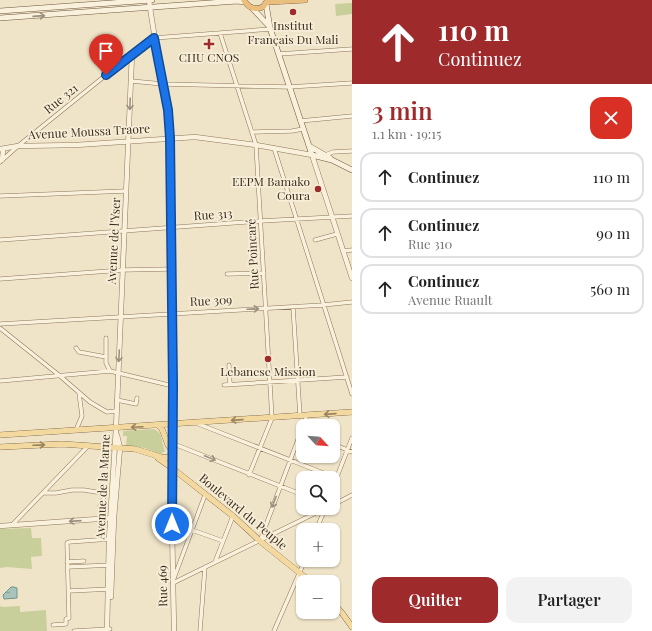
<!DOCTYPE html>
<html lang="fr">
<head>
<meta charset="utf-8">
<style>
	:root { --surface:#fff; --page:#f2f2f2; --text:#222; --muted:#767676; --line:#e0e0e0; --accent:#9e2a2b }
	body { margin:0; font-family:"Playfair Display",serif; background:var(--page); color:var(--text); height:100vh; display:flex; flex-direction:column; font-size:15px; white-space:nowrap }
	* { box-sizing:border-box; margin:0 }
	p { font-size:13px; color:var(--muted) }
	.icon { flex:none; width:22px; height:22px; fill:none; stroke:currentColor; stroke-width:2; stroke-linecap:round; stroke-linejoin:round }
	.map { position:relative; flex:1; overflow:hidden }
	.side { display:flex; flex-direction:column; background:var(--surface); width:300px }
	.side>* { flex:none }
	.banner { background:#9e2a2b; color:#fff; overflow:hidden }
	.needle { width:26px; rotate:116deg }
	.buttons { position:absolute; left:296px; top:419px; display:grid; gap:8px }
	.buttons a { display:grid; place-items:center; width:44px; height:44px; border-radius:8px; background:var(--surface); box-shadow:0 1px 3px #0004; font-size:20px }
	.pin { position:absolute; display:grid; place-items:center; width:34px; height:34px; color:#fff; margin:-41px -17px; border-radius:50% 50% 50% 0; rotate:-45deg; box-shadow:0 0 4px #0007 }
	.pin .icon { rotate:45deg }
	.me { position:absolute; width:44px; margin:-22px; rotate:0deg; stroke-linejoin:round; filter:drop-shadow(0 0 3px #0008) }
	.turn { display:flex; align-items:center; gap:14px; height:84px; padding:0 20px; font-size:18px }
	.turn .icon { width:52px; height:52px; stroke-width:2.5 }
	.turn b { display:block; font-size:28px; line-height:34px }
	.round { display:grid; place-items:center; flex:none; width:42px; height:42px; border-radius:12px; background:var(--page) }
	.headline { display:flex; align-items:center; justify-content:space-between; height:68px; padding:0 20px }
	h1 { font-size:24px; font-weight:600; line-height:30px; color:var(--accent) }
	.primary-button { display:flex; gap:8px; margin-top:auto; padding:8px 20px }
	.primary-button a { flex:1; height:46px; border-radius:12px; background:var(--accent); color:#fff; font-size:16px; font-weight:600; line-height:46px; text-align:center }
	.primary-button a+a { background:var(--page); color:var(--text) }
	ul { padding:0; list-style:none }
	li { display:flex; align-items:center; gap:12px; height:50px; margin:0 8px 6px; padding:0 12px; border:2px solid var(--line); border-radius:12px }
	li div { flex:1 }
	li b { display:block; font-size:15px }
	li em { font-style:normal }
	main { display:flex; flex:1; min-height:0 }
	.map>svg:first-child { display:block }
	.green { fill:#c9cf9b }
	.water { fill:url(#water-ripples); stroke:#6f938a }
	.lines { fill:none; stroke-linecap:round; stroke-linejoin:round }
	.minor-casing { stroke:#8d765c; stroke-width:4.5 }
	.tertiary-casing { stroke:#8d765c; stroke-width:5.5 }
	.secondary-casing { stroke:#6f573f; stroke-width:6 }
	.primary-casing { stroke:#5b4430; stroke-width:6 }
	.trunk-casing { stroke:#5b4430; stroke-width:6 }
	.minor { stroke:#faf1dc; stroke-width:3.5 }
	.tertiary { stroke:#faf1dc; stroke-width:4.5 }
	.secondary { stroke:#faf1dc; stroke-width:5 }
	.primary { stroke:#f3d9a0; stroke-width:5.5 }
	.trunk { stroke:#eabe7c; stroke-width:5.5 }
	.oneway { stroke:#9c907e }
	.oneway2 { stroke:#988460 }
	.route-casing { stroke:#114b97; stroke-width:10 }
	.route { stroke:#1a73e8; stroke-width:7 }
	.poi-dot { fill:#9e2a2b; stroke:#f7eed8; stroke-width:1.5 }
	.labels { text-anchor:middle; stroke-width:3.5; stroke-linejoin:round; paint-order:stroke }
	.poi-label { font-size:12px; fill:#3d2e20; stroke:#f7eed8 }
	.street-label { font-size:12px; fill:#3d2e20; stroke:#f7eed8 }
</style>
</head>
<body>
<main>
<div class="map">
<svg width="352" height="631" viewBox="0 0 352 631">
	<defs>
		<pattern id="water-ripples" width="26" height="14" patternUnits="userSpaceOnUse"><rect width="26" height="14" fill="#a9c4bc"/><path d="M2 4q2-2 4 0t4 0M15 11q2-2 4 0t4 0" fill="none" stroke="#8ba098"/></pattern>
	</defs>
	<rect width="100%" height="100%" fill="#f0e4c8"/>
	<path class="green" d="M352 3V14L336 16 335 4Z
		M154 429 160 433 165 452H163L161 455 145 448 126 446 127 436H123V431Z
		M31 528 32 538H41L42 556 31 557 32 569 7 567 0 568V529Z
		M0 606 3 607 20 606V612L46 610 47 631H0Z"/>
	<path class="water" d="M11 587H14L17 588V598L4 599 3 595Z"/>
	<g class="lines">
		<defs>
			<path id="minor" d="M220 33 256 145 272 418 249 475
				M154 38 271 29
				M100 52V64L106 75
				M279 54 352 49
				M131 81 163 84 289 87 352 83
				M300 121 352 116
				M252 132 292 131 303 129
				M274 148 352 394
				M325 155 333 152 352 151
				M0 162 18 146 132 54
				M0 196 126 191
				M0 240 261 221 352 216
				M315 240 337 234
				M343 251 352 250
				M227 274 264 273
				M0 279 123 270 171 269
				M293 307 300 416
				M0 324 323 305 352 302
				M0 328 60 376 90 402 107 412 116 411
				M106 338V363L110 371
				M76 348 79 352 106 357
				M229 365 230 384
				M0 381 110 371 173 386
				M224 385 347 377
				M117 400 136 404 137 398
				M196 423 336 478
				M303 426 307 415
				M76 430 82 416 79 393
				M174 444 303 495
				M333 444 352 452
				M333 487 352 438
				M43 493H56L72 490H84L102 493 104 497 100 506
				M333 505 352 495
				M12 525 88 446
				M192 530 223 541
				M316 530 325 509
				M260 541 303 426
				M67 562 84 561
				M215 562 233 516
				M68 567 111 565
				M174 578 205 495
				M173 583 326 508
				M69 591 110 589
				M53 625 66 624V619L69 618 67 543 69 542 110 539
				M74 631 110 629
				M200 631 205 567
				M274 631 305 560"/>
			<path id="tertiary" d="M149 0C155 46 166 92 170 138L173 386 172 523 174 631
				M0 149 18 146 76 145 195 137 256 145 312 155 352 278
				M2 160 3 151 2 149
				M0 526 112 518
				M111 597 114 518 120 448 117 435
				M107 631 109 539 116 428 132 54 154 38"/>
			<path id="secondary" d="M266 4 270 28 312 155 332 160 352 170
				M252 8 270 27
				M0 11 152 0
				M0 18 237 1 245 2
				M309 146 330 158"/>
			<path id="primary" d="M0 435 352 412
				M0 447 62 444 135 449 161 457 168 458 173 452 168 445 162 429 159 426
				M158 458 172 468 233 516 260 541 311 582
				M333 603 342 613 352 627"/>
			<path id="trunk" d="M244 0C248 8 255 10 263 7L268 0
				M268 2 305 0"/>
		</defs>
		<use href="#minor" class="minor-casing"/>
		<use href="#tertiary" class="tertiary-casing"/>
		<use href="#secondary" class="secondary-casing"/>
		<use href="#primary" class="primary-casing"/>
		<use href="#trunk" class="trunk-casing"/>
		<use href="#minor" class="minor"/>
		<use href="#tertiary" class="tertiary"/>
		<use href="#secondary" class="secondary"/>
		<use href="#primary" class="primary"/>
		<use href="#trunk" class="trunk"/>
	</g>
	<defs><path id="oneway-shaft" d="M-6 0H5M1.5-3L5.5 0L1.5 3" fill="none" stroke-width="1.6" stroke-linecap="round" stroke-linejoin="round"/></defs>
	<g class="oneway">
		<use href="#oneway-shaft" transform="translate(39 16) rotate(-4)"/>
		<use href="#oneway-shaft" transform="translate(130 104) rotate(92)"/>
		<use href="#oneway-shaft" transform="translate(253 309) rotate(-3)"/>
		<use href="#oneway-shaft" transform="translate(119 356) rotate(93)"/>
		<use href="#oneway-shaft" transform="translate(210 458) rotate(22)"/>
		<use href="#oneway-shaft" transform="translate(274 502) rotate(111)"/>
		<use href="#oneway-shaft" transform="translate(75 521) rotate(176)"/>
	</g>
	<g class="oneway2">
		<use href="#oneway-shaft" transform="translate(330 414) rotate(176)"/>
		<use href="#oneway-shaft" transform="translate(237 420) rotate(176)"/>
		<use href="#oneway-shaft" transform="translate(137 427) rotate(177)"/>
		<use href="#oneway-shaft" transform="translate(39 445) rotate(-2)"/>
	</g>
	<g class="lines">
		<defs>
			<path id="route" d="M106 75 154 38 168 110 170 138 173 386 172 524"/>
		</defs>
		<use href="#route" class="route-casing"/>
		<use href="#route" class="route"/>
	</g>
	<g class="poi-dot">
		<circle cx="293" cy="12" r="4"/>
		<path d="M207 38h4v4h4v4h-4v4h-4v-4h-4v-4h4z"/>
		<circle cx="318" cy="189" r="4"/>
		<circle cx="268" cy="359" r="4"/>
	</g>
	<g class="labels">
		<g class="poi-label">
			<text x="293" y="30">Institut<tspan x="293" dy="14">Français Du Mali</tspan></text>
			<text x="209" y="62">CHU CNOS</text>
			<text x="310" y="186" text-anchor="end">EEPM Bamako<tspan x="310" dy="14">Coura</tspan></text>
			<text x="268" y="376">Lebanese Mission</text>
		</g>
		<g class="street-label">
			<text transform="translate(61 99) rotate(-39)" y="4">Rue 321</text>
			<text transform="translate(89 132) rotate(-3)" y="4">Avenue Moussa Traore</text>
			<text transform="translate(213 215) rotate(-4)" y="4">Rue 313</text>
			<text transform="translate(114 241) rotate(-87)" y="4">Avenue de l'Yser</text>
			<text transform="translate(253 254) rotate(-93)" y="4">Rue Poincaré</text>
			<text transform="translate(211 301) rotate(-3)" y="4">Rue 309</text>
			<text transform="translate(103 487) rotate(-87)" y="4">Avenue de la Marne</text>
			<text transform="translate(243 512) rotate(40)" y="4">Boulevard du Peuple</text>
			<text transform="translate(163 586) rotate(-91)" y="4">Rue 469</text>
		</g>
	</g>
</svg>
<div class="buttons">
<a><svg class="needle" viewBox="-14 -14 28 28"><path d="M0-13l5 13h-10z" fill="#e53935"/><path d="M0 13l5-13h-10z" fill="#767676"/></svg></a>
<a><svg class="icon" aria-label="search" viewBox="0 0 24 24"><circle cx="10" cy="10" r="6"/><path d="M15 15l6 6"/></svg></a>
<a>+</a>
<a>−</a>
</div>
<div class="pin" style="left:106px;top:75px;background:#d93025"><svg class="icon" aria-label="arrive" viewBox="0 0 24 24"><path d="M6 21V4h12l-3 4 3 4H6"/></svg></div>
<svg class="me" style="left:172px;top:524px" viewBox="-20 -20 40 40"><circle r="17" fill="#1a73e8" stroke="#fff" stroke-width="3"/><path d="M0-11L8 9 0 5-8 9z" fill="#fff"/></svg>
</div>
<section class="side">
<div class="banner">
<div class="turn"><svg class="icon" aria-label="ahead" viewBox="0 0 24 24"><path d="M12 20V5M6 11l6-6 6 6"/></svg><div><b>110 m</b>Continuez</div></div>
</div>
<div class="headline"><div><h1>3 min</h1><p>1.1 km · 19:15</p></div><a class="round" style="background:#d93025;color:#fff"><svg class="icon" aria-label="close" viewBox="0 0 24 24"><path d="M6 6l12 12M18 6L6 18"/></svg></a></div>
<ul>
<li><svg class="icon" aria-label="ahead" viewBox="0 0 24 24"><path d="M12 20V5M6 11l6-6 6 6"/></svg><div><b>Continuez</b></div><em>110 m</em></li>
<li><svg class="icon" aria-label="ahead" viewBox="0 0 24 24"><path d="M12 20V5M6 11l6-6 6 6"/></svg><div><b>Continuez</b><p>Rue 310</p></div><em>90 m</em></li>
<li><svg class="icon" aria-label="ahead" viewBox="0 0 24 24"><path d="M12 20V5M6 11l6-6 6 6"/></svg><div><b>Continuez</b><p>Avenue Ruault</p></div><em>560 m</em></li>
</ul>
<div class="primary-button"><a>Quitter</a><a>Partager</a></div>
</section>
</main>
</body>
</html>
